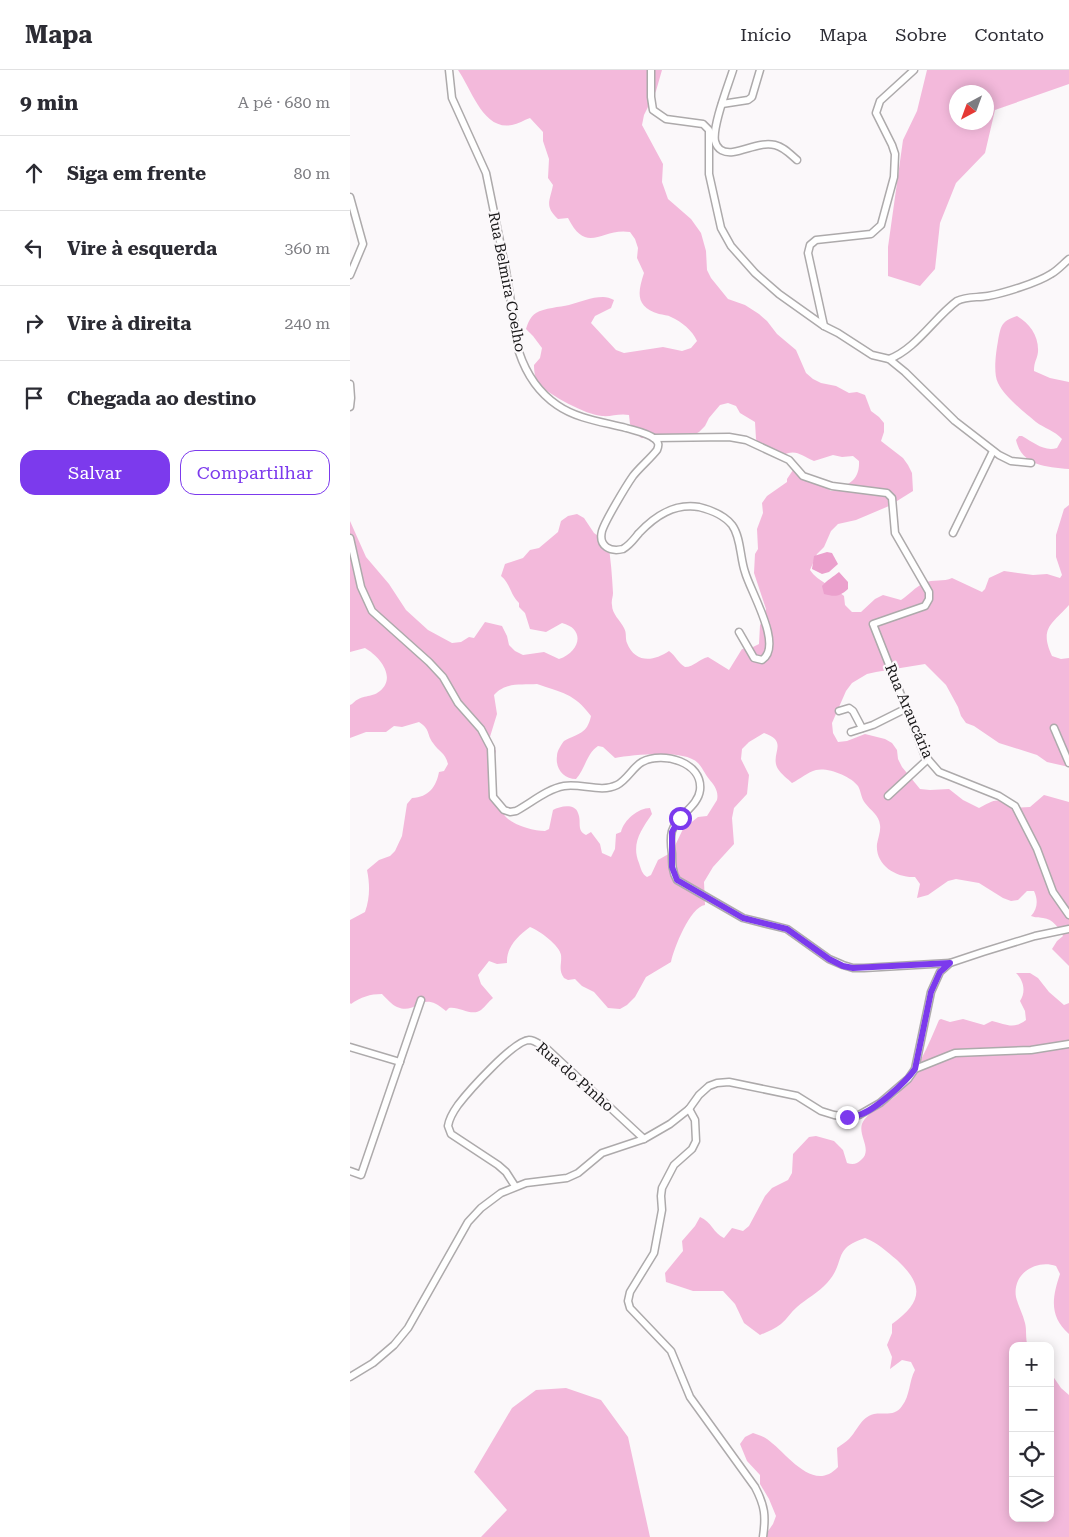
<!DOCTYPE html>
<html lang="pt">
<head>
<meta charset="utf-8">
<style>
  body { margin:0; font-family:"Roboto Serif",serif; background:#f2f2f3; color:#2b2b33 }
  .controls { position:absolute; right:15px; bottom:15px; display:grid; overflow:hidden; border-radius:10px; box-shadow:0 2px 12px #0003 }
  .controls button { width:45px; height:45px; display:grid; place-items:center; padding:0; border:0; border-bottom:1px solid #e1e1e2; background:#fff; color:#2b2b33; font:25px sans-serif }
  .compass { position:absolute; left:599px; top:15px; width:45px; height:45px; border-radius:50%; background:#fff; box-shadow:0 2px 12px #0003; rotate:221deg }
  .stop { position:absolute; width:15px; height:15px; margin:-11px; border:4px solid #7c3aed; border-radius:50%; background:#fff }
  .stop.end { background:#7c3aed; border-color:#fff; box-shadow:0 1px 5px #0008 }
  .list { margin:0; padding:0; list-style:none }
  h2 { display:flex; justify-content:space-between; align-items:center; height:65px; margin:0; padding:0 20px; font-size:21px }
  h2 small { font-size:16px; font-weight:400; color:#7c7c81 }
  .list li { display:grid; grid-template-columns:32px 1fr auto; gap:15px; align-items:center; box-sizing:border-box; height:75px; padding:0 20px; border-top:1px solid #e1e1e2 }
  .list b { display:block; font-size:19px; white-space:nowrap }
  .list em { font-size:16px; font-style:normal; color:#7c7c81 }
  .actions { display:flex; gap:10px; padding:15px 20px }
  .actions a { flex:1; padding:11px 0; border:1px solid #7c3aed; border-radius:15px; text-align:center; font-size:18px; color:#7c3aed }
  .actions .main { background:#7c3aed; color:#fff }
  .icon { flex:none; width:28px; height:28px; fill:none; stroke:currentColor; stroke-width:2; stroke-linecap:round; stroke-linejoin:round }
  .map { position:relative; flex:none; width:719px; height:1467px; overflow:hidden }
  header { display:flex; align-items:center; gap:30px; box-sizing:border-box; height:70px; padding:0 25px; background:#fff; border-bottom:1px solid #e1e1e2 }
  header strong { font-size:24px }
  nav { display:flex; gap:28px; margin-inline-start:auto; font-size:18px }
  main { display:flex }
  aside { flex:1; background:#fff }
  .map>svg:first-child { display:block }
  .green { fill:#f3b9db; fill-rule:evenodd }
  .water { fill:#eba0cd }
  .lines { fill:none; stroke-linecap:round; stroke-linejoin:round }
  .minor-casing { stroke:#adaaab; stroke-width:9 }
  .minor { stroke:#fff; stroke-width:6 }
  .route { stroke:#7c3aed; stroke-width:6 }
  .labels { text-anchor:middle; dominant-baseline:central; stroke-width:4.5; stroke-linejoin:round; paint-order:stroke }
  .street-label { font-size:15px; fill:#1b1a1b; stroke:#fbf8fa }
</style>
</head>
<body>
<header>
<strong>Mapa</strong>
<nav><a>Início</a><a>Mapa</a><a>Sobre</a><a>Contato</a></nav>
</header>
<main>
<aside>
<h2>9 min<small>A pé · 680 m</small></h2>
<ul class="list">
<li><svg class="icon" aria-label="ahead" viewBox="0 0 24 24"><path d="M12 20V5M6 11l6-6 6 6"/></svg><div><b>Siga em frente</b></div><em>80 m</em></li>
<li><svg class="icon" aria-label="left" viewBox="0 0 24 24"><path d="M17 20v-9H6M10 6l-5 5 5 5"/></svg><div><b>Vire à esquerda</b></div><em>360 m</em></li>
<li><svg class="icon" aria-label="right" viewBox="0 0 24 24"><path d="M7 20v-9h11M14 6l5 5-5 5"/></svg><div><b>Vire à direita</b></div><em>240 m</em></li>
<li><svg class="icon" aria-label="arrive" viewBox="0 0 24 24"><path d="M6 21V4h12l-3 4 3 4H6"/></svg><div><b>Chegada ao destino</b></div></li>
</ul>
<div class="actions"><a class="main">Salvar</a><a>Compartilhar</a></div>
</aside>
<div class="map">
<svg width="719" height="1467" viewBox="0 0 719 1467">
  <rect width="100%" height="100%" fill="#fbf8fa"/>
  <!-- green -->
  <g class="green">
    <path d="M108,0H312L306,21L294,45L292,55L313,94L312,112L318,129L341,149L351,163L356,181L357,200L361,208L378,229L395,235L409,244L417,251L427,264L446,280L456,303L463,309L471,313L486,316L499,323L507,322L515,325L521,341L529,347L534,353V362L531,371L553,388L558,395L562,403L563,421L539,436L506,450L488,454L481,461L474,477L467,484L460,500C468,512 483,516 494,526L495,535L502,542H511L525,529L533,525L551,530C559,525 565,517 574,513C583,509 594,512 602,508L632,522L635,519L639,508L654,501L683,505L697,504L710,508L712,505L706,487V465L714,439L719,435V535C702,554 689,558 702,586L711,589L719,588V697L697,692L687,685L649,673L624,656L616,653L611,646L608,637L596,615L575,594L526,602L517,604L502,613L496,621L482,653L483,663L488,672L497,671L515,664L535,669L542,673L547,680L548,689L552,697L570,719L580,720L599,719L613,730L629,738C644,730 648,726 662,738L680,737L694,725L719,732V896L702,879L707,871L713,866C709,858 703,849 693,848C688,847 686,848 681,846C688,839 688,829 684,821H677L668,830L661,831L653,828L629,813L606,809L598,811L578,825L567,828L570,814L565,807C546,808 525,795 527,774C528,768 531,761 530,755C529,745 521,741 515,733C511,728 511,721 508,716C501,706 477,697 466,700C458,702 450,709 442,713C438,709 431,704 428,699C419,684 440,672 414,663L399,672L392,679L391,689L399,705L397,724L384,738L382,748L384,774L363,797L354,812L355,835C340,837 324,878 321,892L296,907L285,927L277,935L270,939L258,938L244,922L232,916L225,909L218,910L214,908C208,900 212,894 211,885C210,876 189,860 180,857C168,866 156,877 157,893L147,894L139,891L128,905L131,914L143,928C138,932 136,936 131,940C122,947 109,936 99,938L96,941C70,918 68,946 47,937C42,935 36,928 32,924C20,924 11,927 1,934L0,933V850L15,842C20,828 20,815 17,800L29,790L40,786L45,781L52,766L57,734L62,728C79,727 86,717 89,702L94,701L98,694C95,682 89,682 83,673C76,663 81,660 69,652L52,657L44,656L36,662H16L0,668V635L2,634C13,623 20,629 30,621C47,607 29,586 15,578L0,582V451L16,487L39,514L56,540L78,560L102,573L111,572L119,567L124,568L135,552L152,556L157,566L159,575L165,581L173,585L194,582L209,589C230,582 236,559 212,553L196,562L180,559L175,543L169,537V533C160,524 160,513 151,506L155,494L173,488L180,480L189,478L208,462L211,451L218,446L227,444L234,448L244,463L258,473C261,490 262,506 263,523C263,527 261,531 262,535C262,544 270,550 274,558C277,563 275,568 277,573C285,593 303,592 319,581C326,586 328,593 335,597C344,597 349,589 358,587L379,600L392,579L401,578L409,574L410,555L414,548L416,539L404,503L405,484L408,479L407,459L413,443L412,433L417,426L437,412V409L443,400H452L481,421C498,416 510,410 509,391L503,386L492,387L483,385L464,391C450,385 446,378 431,386L409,377L406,369L405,352L390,343L386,336L378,333L370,335L359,348L355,356L349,362L334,370L325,371L317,369L291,368L280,354L279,345C269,343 261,347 252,346C236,345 199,325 189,314C185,308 184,302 184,295L190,288L192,278L183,266L176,259C178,253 180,247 186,243C194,238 210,237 219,235C230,232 241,227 253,227C257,227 260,228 264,230L261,238L245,246L241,253L266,280L274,283L313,277L332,281L341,278L347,271C342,260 332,252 321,247C318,245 313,245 309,244C286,237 287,224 294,203L287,188L288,178L285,169L280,162C252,157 237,186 218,148L208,149C194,136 200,131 203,115L198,108L199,89L193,71V62L180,48C174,50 168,54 162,55C133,61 121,18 108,0ZM187,614C212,623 224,623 241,646C237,664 229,663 214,671C211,675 207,681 207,686C205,699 214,709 226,709C235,699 237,683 248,676L253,677L265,688C284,685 334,679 348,693C352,697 355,704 359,709C364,715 369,721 367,730L357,746L348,747L333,759L322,782L308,790L301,805L297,807C292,804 291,799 289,793C281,774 291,760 302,744L300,738C288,738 274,750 271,762L266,764L265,779L261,787L252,783L250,774L241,762L236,765C226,760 232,752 228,743C225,733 210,736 203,740L199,759L195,761C184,761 162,755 155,746C145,731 140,698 146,681L139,670L147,644L144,625C155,612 171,615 187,614Z"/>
    <path d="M577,0H719V14L645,40L635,83L606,113L590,153L585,199L570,216L538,206V177L553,70L567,41ZM636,22V52H606V22Z"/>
    <path d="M667,246C680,254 689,266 688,282C687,290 684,291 684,301L700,308L719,312V399C696,397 672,396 666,370L669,366H672C683,372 694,382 707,378L712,369C705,361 694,358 686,352C675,343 654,326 648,313C643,304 646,282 648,271C651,256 651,251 667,246Z"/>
    <path d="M666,903H680L688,908L699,922L714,935L719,933V1264C699,1246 702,1228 710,1204L706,1196C686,1189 662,1204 666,1227C668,1236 673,1244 675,1253C677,1260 675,1269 678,1276H663V1448H700V1302L711,1318L719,1325V1467H414L423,1454L426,1446L419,1429L410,1414V1405L397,1391L390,1374L395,1367L403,1363C408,1365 413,1366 417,1369C437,1383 463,1424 488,1397L487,1378C491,1375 496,1372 499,1369C508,1360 510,1348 524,1344C534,1342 545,1347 552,1336C560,1326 559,1311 565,1300L561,1292L552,1290L540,1299L542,1287L537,1275L542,1263V1254C572,1232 575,1216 547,1190C536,1181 528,1173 515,1168C481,1179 497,1191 477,1213C469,1222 456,1229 447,1237C441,1242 437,1249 431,1254C425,1259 417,1262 410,1265L394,1253L385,1234L373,1221H343L316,1212L315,1203L333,1181L332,1171L345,1156L350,1147C361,1151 364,1164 374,1168L382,1158L393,1161L399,1156L415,1126L422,1118L438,1110L442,1103L443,1084L459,1067L466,1066L484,1071L493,1080L497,1093C503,1095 507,1094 511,1090C523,1080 508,1066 512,1054C518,1040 538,1034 548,1024C567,1002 578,976 589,950L591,949L600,952L613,949L634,955L642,951C656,954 663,960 676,950L675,941L670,931C676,922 674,911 666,903Z"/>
    <polygon points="216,1318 251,1330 278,1367 300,1467 131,1467 157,1440 124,1402 162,1338 186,1320"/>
  </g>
  <!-- water -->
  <g class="water">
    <polygon points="477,482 482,483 488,494 479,502 472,504 462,499 464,486"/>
    <path d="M489,502L498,512V519C489,527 485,527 474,524L472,516C477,510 483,507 489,502Z"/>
  </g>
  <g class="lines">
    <defs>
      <g id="minor">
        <path d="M99,0L102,28L136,103L156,201L169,282C176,303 188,322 207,335C227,349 253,352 276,358C286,361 298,363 305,369C309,373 309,375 307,380C300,389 290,397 283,406C276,416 255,451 252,461C248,477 261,482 273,479C280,475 284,469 289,463C305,446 324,433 349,437C361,440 374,445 382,455C391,467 390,488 395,502C400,521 434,576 412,590L404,588L389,562"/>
        <polyline points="301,0 301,27 303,40 316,49 353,54 359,60 359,104 371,158 381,176 405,203 429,224 474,256 488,263 522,285 539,289 555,302 605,351 649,385 661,391 681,393"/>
        <path d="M383,0C378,16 362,56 365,71C367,80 375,83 383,82C397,80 410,72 425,75C434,77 440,84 447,90"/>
        <polyline points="372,34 398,30 402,27 410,0"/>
        <polyline points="0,127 13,174 0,205"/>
        <polyline points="474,256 458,183 460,175 466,170 521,164 531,155 544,107 545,84 542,75 526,43 530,31 564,0"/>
        <path d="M539,289C565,280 585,247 607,231C617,226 627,228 638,226C654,223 687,213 701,204C708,200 713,194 719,189"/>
        <polyline points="0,314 1,328 0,337"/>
        <polyline points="304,368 379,367 396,370 439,390 453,406 482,416 537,423 542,428 545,463 579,522 579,529 575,536 523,554 575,686 589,702 649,726 665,736 687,779 703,822 719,845"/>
        <polyline points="603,463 643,381"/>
        <path d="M0,468L11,517L22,541L79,592L93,607L108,633L131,659L141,678L143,727L154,740L160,742L166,741C181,733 197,719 214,716C231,713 251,723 267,715C277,710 283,697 292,692C313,681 353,692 350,720C348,737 327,745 322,761C320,768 321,777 322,784C322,793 322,802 327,810L393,848L437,859L479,889L493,895L503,898H514L600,893"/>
        <polyline points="489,641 499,638 503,641 512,658"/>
        <polyline points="704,658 719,693"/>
        <polyline points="501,662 523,655 557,638"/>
        <polyline points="538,726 578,689"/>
        <polyline points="0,977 50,992"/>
        <polyline points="565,999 605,983 681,980 719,974"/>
        <path d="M339,1039L345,1050L346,1071L342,1079L324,1095L312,1118L311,1126L312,1140L304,1183L280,1222L278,1231L280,1238L321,1281L340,1327L405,1417C415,1436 416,1446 413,1467"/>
        <polyline points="0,1101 11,1105 71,930"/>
        <path d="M165,1116L156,1102L148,1095L101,1064L98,1056C99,1049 103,1042 108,1035C118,1022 163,971 179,970C185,970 190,975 196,978L294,1069"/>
        <polyline points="0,1307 23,1293 44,1275 58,1258 118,1152 131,1138 151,1123 176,1113 217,1108 228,1103 252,1083 294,1069 320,1054 339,1039 349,1025 359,1016 367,1013 379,1012 447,1026 471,1041 484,1045 497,1047 509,1045 530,1033 558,1009 565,999 581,922 590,902 600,893 633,882 685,866 719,859"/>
      </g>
    </defs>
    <!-- minor casing -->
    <use href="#minor" class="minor-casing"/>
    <!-- minor -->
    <use href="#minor" class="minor"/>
  </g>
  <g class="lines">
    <!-- route -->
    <path class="route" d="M330,748L322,762V797L327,810L393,848L437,859L479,889L493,896L503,898L600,893L590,902L581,922L565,999C555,1013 525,1040 509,1045C505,1046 501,1046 497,1047"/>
  </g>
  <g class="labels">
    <!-- street labels -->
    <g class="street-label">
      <text transform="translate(157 212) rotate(79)">Rua Belmira Coelho</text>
      <text transform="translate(559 641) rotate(67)">Rua Araucária</text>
      <text transform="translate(225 1007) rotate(41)">Rua do Pinho</text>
    </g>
  </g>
</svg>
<div class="controls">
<button>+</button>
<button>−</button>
<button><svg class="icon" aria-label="locate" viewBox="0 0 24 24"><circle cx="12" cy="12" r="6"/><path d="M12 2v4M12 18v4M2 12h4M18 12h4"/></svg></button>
<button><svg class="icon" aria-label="layers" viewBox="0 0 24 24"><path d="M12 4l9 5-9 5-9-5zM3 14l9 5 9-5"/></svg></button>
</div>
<svg class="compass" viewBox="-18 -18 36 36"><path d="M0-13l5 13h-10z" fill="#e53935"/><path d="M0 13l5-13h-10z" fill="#7c7c81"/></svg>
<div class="stop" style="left:330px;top:748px"></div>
<div class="stop end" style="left:497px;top:1047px"></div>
</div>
</main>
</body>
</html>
